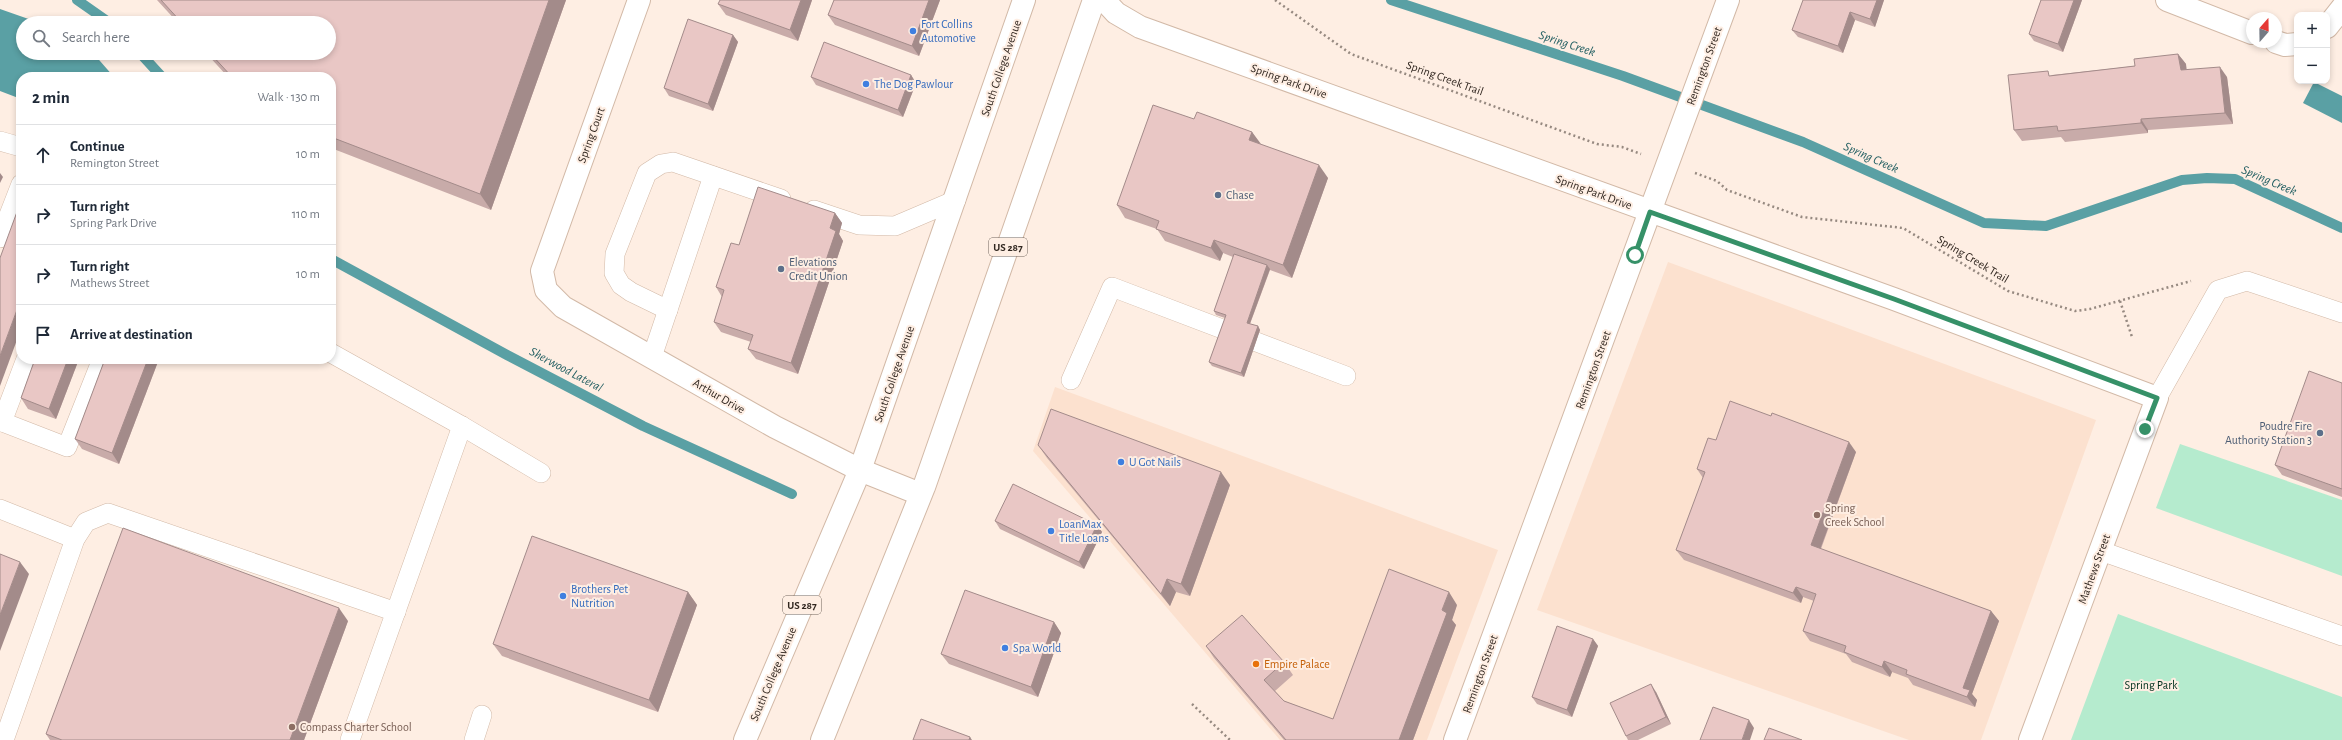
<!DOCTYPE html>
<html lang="en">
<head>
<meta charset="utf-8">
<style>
  body { margin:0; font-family:"Alegreya Sans",sans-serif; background:#f2f2f3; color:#1f2937 }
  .controls { position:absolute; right:12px; top:12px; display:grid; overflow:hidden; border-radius:8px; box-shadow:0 2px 6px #0003 }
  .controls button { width:36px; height:36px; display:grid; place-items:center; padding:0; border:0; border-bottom:1px solid #e0e1e3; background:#fff; color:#1f2937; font:20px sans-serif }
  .compass { position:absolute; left:2246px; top:12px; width:36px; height:36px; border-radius:50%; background:#fff; box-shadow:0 2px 6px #0003; rotate:20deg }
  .stop { position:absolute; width:12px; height:12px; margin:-9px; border:3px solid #369168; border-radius:50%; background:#fff }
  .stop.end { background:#369168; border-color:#fff; box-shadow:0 1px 4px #0008 }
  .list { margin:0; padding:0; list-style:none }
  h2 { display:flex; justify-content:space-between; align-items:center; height:52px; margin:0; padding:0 16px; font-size:17px }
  h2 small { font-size:13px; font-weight:400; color:#747a83 }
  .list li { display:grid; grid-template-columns:26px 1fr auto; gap:12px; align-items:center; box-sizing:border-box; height:60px; padding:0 16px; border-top:1px solid #e0e1e3 }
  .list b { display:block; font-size:15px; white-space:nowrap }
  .list p { margin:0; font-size:13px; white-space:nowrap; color:#747a83 }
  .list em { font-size:13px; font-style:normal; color:#747a83 }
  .icon { flex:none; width:22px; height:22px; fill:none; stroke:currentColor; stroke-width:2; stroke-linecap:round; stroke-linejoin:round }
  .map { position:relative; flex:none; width:2342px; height:740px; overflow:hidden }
  .search { position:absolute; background:#fff; box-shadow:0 2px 6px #0003; left:16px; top:16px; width:320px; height:44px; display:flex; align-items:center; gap:10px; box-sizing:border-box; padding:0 14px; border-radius:22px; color:#747a83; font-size:15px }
  .panel { position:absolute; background:#fff; box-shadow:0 2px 6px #0003; left:16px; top:72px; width:320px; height:292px; border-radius:16px }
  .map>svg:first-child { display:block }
  .built { fill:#fce1cf }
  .green { fill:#b5ebce }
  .water { fill:#5aa0a4 }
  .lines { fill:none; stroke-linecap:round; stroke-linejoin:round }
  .stream { stroke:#5aa0a4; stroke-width:10 }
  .lane-casing { stroke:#d2b9a7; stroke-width:20 }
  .street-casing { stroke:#d2b9a7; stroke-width:24 }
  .highway-casing { stroke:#d2b9a7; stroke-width:24 }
  .path { stroke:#968980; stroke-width:2.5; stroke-dasharray:2 3; stroke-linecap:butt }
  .lane { stroke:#fff; stroke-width:19 }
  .street { stroke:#fff; stroke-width:22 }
  .highway { stroke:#fff; stroke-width:22 }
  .wall { fill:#c8aba9 }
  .shaded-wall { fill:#a38b8a }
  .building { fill:#e9c7c5; stroke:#a38b8a }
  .route { stroke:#369168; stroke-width:5 }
  .shop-dot { fill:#3f7fe0; stroke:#feeee3; stroke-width:1.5 }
  .service-dot { fill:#5c6f8a; stroke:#feeee3; stroke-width:1.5 }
  .education-dot { fill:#8d6e63; stroke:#feeee3; stroke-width:1.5 }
  .food-dot { fill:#e8710a; stroke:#feeee3; stroke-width:1.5 }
  .labels { text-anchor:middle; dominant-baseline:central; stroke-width:4; stroke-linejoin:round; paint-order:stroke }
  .shield { fill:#feeee3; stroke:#6e635a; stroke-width:1 }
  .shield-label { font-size:11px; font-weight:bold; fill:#312720 }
  .shop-label { font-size:12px; fill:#366cbe; stroke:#feeee3; text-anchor:start }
  .street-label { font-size:12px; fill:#312720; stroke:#feeee3 }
  .service-label { font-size:12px; fill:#4e5e75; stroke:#feeee3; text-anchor:start }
  .education-label { font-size:12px; fill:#785e54; stroke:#feeee3; text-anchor:start }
  .food-label { font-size:12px; fill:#c56008; stroke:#feeee3; text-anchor:start }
  .park-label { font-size:12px; fill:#02321f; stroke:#feeee3 }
  .water-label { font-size:13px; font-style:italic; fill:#266164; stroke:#feeee3 }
</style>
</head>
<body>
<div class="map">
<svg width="2342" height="740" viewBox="0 0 2342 740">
  <rect width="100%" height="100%" fill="#feeee3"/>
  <!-- built -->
  <g class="built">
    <polygon points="1668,262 2096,420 1981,740 1909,740 1537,610"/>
    <polygon points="1055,387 1498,550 1427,740 1280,740 1033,451"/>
  </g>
  <!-- green -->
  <g class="green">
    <polygon points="2180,444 2342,500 2342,576 2156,508"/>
    <polygon points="2118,614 2342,697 2342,740 2071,740"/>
  </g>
  <!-- water -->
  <g class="water">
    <polygon points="0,9 40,23 23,23 23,53 93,53 114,77 21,77 21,99 0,91"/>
    <polygon points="2314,82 2342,96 2342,123 2303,103"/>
  </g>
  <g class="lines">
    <!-- stream -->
    <g class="stream">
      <polyline points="77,0 110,23"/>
      <polyline points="1391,0 1623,76 1803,142 1984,223 2046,226 2182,180 2207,178 2235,179 2342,228"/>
      <polyline points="140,53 162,77"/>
      <polyline points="331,259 507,355 643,426 792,494"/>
    </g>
    <defs>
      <g id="lane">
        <polyline points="0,141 21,147"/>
        <polyline points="814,210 859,225 895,226 956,200"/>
        <polyline points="0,238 21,184"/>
        <polyline points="668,310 631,292 621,285 614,273 615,254 647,173 661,164 673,162 781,199"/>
        <polyline points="331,353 462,426"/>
        <polyline points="652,357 713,176"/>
        <polyline points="1071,380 1112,287 1346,376"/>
        <polyline points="2157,398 2218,290 2247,281 2342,313"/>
        <polyline points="0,421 67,447 102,359"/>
        <polyline points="2,422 26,359"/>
        <polyline points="0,509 75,539"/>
        <polyline points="2101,551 2342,636"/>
        <polyline points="4,740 75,539 86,522 108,513 396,612"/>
        <polyline points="350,740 462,426 541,473"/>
        <polyline points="474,740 482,715"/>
      </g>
      <g id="street">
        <polyline points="639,0 542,271 546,290 563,307 775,427 860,470 920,494"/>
        <polyline points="1104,0 1116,13 1140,27 1894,299 2157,398 2030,740"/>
        <polyline points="2167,0 2252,33"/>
        <polyline points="2327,27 2342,8"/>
        <polyline points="2276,42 2285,45 2297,44"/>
        <polyline points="1455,740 1728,0"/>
      </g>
      <g id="highway">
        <polyline points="745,740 860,470 1024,0"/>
        <polyline points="822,740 924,487 1094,0"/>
      </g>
    </defs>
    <!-- lane casing -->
    <use href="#lane" class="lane-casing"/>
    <!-- street casing -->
    <use href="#street" class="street-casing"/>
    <!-- highway casing -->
    <use href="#highway" class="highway-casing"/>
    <!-- path -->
    <g class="path">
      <polyline points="1275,0 1351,54 1597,144 1622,147 1641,154"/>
      <polyline points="1695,173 1717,181 1727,190 1802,217 1903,228 2008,291 2075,311 2090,309 2191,281"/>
      <polyline points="2120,301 2132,337"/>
      <polyline points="1192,704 1230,740"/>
    </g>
    <!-- lane -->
    <use href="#lane" class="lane"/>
    <!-- street -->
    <use href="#street" class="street"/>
    <!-- highway -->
    <use href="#highway" class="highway"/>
  </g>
  <!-- wall -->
  <g class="wall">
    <polygon points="157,0 566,0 491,210 331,148 331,77 228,77 206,53 329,53 329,23 178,23"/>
    <polygon points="812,0 798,41 726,15 718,4"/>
    <polygon points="834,0 940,0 919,56 835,25 828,15"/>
    <polygon points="1803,0 1884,0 1875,27 1855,20 1843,53 1798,37 1792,30"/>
    <polygon points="2041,0 2082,0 2063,52 2034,41 2029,34"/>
    <polygon points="733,35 738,42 713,111 669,96 664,88"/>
    <polygon points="2178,54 2186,64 2186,70 2227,77 2233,124 2148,130 2148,133 2065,142 2061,137 2022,141 2014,130 2052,75 2135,66"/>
    <polygon points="911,75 916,83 903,117 816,85 811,77"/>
    <polygon points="1194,119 1252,132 1260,144 1328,178 1292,278 1270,270 1250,324 1258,326 1260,330 1244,377 1212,366 1209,362 1225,318 1216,315 1214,311 1233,257 1223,253 1220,261 1165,241 1157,229 1125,218 1117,205"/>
    <polygon points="835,213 842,223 839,234 843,241 798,374 756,359 748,349 751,342 721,332 714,322 722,297 716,287 739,245"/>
    <polygon points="35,359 79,359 56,419 28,409 21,398"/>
    <polygon points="105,359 159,359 119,464 82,449 75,439"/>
    <polygon points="2342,383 2342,497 2282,475 2275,465"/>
    <polygon points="1716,440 1856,452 1821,549 1991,611 1999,621 1972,694 1977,700 1975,707 1913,685 1908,678 1892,672 1890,677 1852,662 1846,654 1810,641 1803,631 1814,601 1803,597 1801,603 1684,560 1676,550 1703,478 1697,469"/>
    <polygon points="1038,445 1230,485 1190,596 1176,592 1170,606 1047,458"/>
    <polygon points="995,521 1097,525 1102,532 1084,569 1000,529"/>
    <polygon points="688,592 697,605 658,712 502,656 493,644"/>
    <polygon points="1457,605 1452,620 1456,625 1413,740 1284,740 1214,658 1206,646 1284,662 1293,675 1275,691 1284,701 1333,719"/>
    <polygon points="348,621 304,740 50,740 46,734"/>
    <polygon points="1054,622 1061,633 1038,697 949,664 941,654"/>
    <polygon points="1593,639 1598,646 1572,717 1537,704 1532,697"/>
    <polygon points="1656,692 1671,724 1638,740 1628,740 1626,736"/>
  </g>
  <!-- shaded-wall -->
  <g class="shaded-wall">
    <polygon points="549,0 566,0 491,210 480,194"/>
    <polygon points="801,0 812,0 798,41 790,30"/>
    <polygon points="929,0 940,0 919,56 912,46"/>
    <polygon points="1877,0 1884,0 1875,27 1870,19"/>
    <polygon points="2074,0 2082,0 2063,52 2058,44"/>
    <polygon points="1850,12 1855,20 1843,53 1838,46"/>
    <polygon points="733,35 738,42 713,111 708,104"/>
    <polygon points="2178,54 2186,64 2188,81 2181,70"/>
    <polygon points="2220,67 2227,77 2233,124 2225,113"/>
    <polygon points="911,75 916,83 903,117 898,110"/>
    <polygon points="2141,119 2148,130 2148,133 2141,123"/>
    <polygon points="1252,132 1261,144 1249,140"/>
    <polygon points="1319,165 1328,178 1292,278 1283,265"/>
    <polygon points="0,173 3,177 0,183"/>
    <polygon points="835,213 842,223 839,234 843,241 798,374 791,363 830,228"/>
    <polygon points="1214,240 1223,253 1220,261 1211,248"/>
    <polygon points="1267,265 1270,269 1249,326 1247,323"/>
    <polygon points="21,299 21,329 0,386 0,356"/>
    <polygon points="1258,326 1260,330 1244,377 1241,373"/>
    <polygon points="68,359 79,359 56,419 49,409"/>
    <polygon points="148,359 159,359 119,464 112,453"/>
    <polygon points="1849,442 1856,452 1818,555 1811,545"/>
    <polygon points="1221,472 1230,485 1190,596 1181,584"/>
    <polygon points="1097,525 1102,532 1084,569 1079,562"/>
    <polygon points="20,562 29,574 0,651 0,615"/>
    <polygon points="1167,579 1176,592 1170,606 1161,594"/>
    <polygon points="1796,587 1803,597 1801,603 1793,593"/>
    <polygon points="688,592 697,605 658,712 649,700"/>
    <polygon points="1449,592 1457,605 1452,620 1456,625 1413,740 1399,740 1442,610"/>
    <polygon points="339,608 348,621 304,740 290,740"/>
    <polygon points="1991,611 1999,621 1972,694 1977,700 1975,707 1967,697 1963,688"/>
    <polygon points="1054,622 1061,633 1038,697 1031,687"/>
    <polygon points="1593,639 1598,646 1572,717 1567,710"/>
    <polygon points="1884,661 1892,672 1890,677 1882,667"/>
    <polygon points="1651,684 1656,692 1671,724 1666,717"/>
    <polygon points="1749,720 1754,728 1750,740 1742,740"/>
    <polygon points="970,737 972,740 969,740"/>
  </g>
  <!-- building -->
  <g class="building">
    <polygon points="161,0 549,0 480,194 331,137 331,77 232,77 210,53 329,53 329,23 182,23"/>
    <polygon points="720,0 801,0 790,30 718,4"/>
    <polygon points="834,0 929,0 912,46 828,15"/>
    <polygon points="1803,0 1877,0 1870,19 1850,12 1838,46 1792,30"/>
    <polygon points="2041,0 2074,0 2058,44 2029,34"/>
    <polygon points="688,19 733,35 708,104 664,88"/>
    <polygon points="824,42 911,75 898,110 811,77"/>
    <polygon points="2178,54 2181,70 2220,67 2225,113 2141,119 2141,123 2058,131 2057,126 2014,130 2008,75 2048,71 2049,76 2135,66 2134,59"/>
    <polygon points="1153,105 1194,119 1197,112 1252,132 1249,140 1319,165 1283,265 1214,240 1211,248 1156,229 1159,221 1117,205"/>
    <polygon points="758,187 835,213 830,228 836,231 791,363 748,349 753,335 714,322 724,290 716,287 731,243 739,245"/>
    <polygon points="21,201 21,299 0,356 0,258"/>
    <polygon points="1234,254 1267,265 1247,323 1258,326 1241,373 1209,362 1226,315 1214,311"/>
    <polygon points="35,359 68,359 49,409 21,398"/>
    <polygon points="105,359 148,359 112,453 75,439"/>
    <polygon points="2309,371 2342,383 2342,489 2275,465"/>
    <polygon points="1730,401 1771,416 1772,413 1849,442 1811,545 1991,611 1963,688 1970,690 1967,697 1906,674 1907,670 1884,661 1882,667 1844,652 1846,646 1803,631 1816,594 1796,587 1793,593 1676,550 1705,472 1697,469 1708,438 1716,440"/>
    <polygon points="1051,409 1221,472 1181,584 1167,579 1161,594 1038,445"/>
    <polygon points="1013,484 1097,525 1079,562 995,521"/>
    <polygon points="123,528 339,608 290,740 62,740 46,734"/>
    <polygon points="532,536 688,592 649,700 493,644"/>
    <polygon points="0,554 20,562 0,615"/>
    <polygon points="1389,569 1449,592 1442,610 1447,613 1399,740 1286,740 1206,646 1242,615 1284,662 1264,680 1284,701 1333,719"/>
    <polygon points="965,590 1054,622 1031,687 941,654"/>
    <polygon points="1557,626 1593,639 1567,710 1532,697"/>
    <polygon points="1651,684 1666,717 1626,736 1610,703"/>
    <polygon points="1713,707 1749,720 1742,740 1700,740"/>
    <polygon points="921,719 970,737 969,740 913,740"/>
    <polygon points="1769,728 1802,740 1764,740"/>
  </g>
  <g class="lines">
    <!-- route -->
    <polyline class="route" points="1635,255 1650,212 1894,299 2157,398 2145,429"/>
  </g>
  <!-- markers -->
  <g class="shop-dot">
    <circle cx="913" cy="31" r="4"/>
    <circle cx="866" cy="84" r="4"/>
    <circle cx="1121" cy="462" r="4"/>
    <circle cx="1051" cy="531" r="4"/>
    <circle cx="563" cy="596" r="4"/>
    <circle cx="1005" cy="648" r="4"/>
  </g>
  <g class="service-dot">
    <circle cx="1218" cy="195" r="4"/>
    <circle cx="781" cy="269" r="4"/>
    <circle cx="2320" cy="433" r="4"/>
  </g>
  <g class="education-dot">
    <circle cx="1817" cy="515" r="4"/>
    <circle cx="292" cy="727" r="4"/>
  </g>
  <circle class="food-dot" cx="1256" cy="664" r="4"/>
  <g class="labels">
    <!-- shield labels -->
    <g class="shield">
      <rect x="989" y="238" width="38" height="18" rx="3"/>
      <rect x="783" y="596" width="38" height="18" rx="3"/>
    </g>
    <g class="shield-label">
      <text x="1008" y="247">US 287</text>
      <text x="802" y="605">US 287</text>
    </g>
    <!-- shop labels -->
    <g class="shop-label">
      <text x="921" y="24">Fort Collins<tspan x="921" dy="14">Automotive</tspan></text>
      <text x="874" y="84">The Dog Pawlour</text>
      <text x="1129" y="462">U Got Nails</text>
      <text x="1059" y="524">LoanMax<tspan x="1059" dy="14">Title Loans</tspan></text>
      <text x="571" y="589">Brothers Pet<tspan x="571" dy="14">Nutrition</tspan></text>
      <text x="1013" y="648">Spa World</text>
    </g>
    <!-- street labels -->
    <g class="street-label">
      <text transform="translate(1704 66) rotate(-70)">Remington Street</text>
      <text transform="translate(1001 68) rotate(-71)">South College Avenue</text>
      <text transform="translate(1445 78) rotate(20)">Spring Creek Trail</text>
      <text transform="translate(1289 81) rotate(20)">Spring Park Drive</text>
      <text transform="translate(591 135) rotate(-70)">Spring Court</text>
      <text transform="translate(1594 192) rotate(20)">Spring Park Drive</text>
      <text transform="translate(1973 259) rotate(31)">Spring Creek Trail</text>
      <text transform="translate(1593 370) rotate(-70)">Remington Street</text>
      <text transform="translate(894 374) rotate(-71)">South College Avenue</text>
      <text transform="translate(719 396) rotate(30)">Arthur Drive</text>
      <text transform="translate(2094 569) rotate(-70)">Mathews Street</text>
      <text transform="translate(773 674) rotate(-67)">South College Avenue</text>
      <text transform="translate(1480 674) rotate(-70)">Remington Street</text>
    </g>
    <!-- service labels -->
    <g class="service-label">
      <text x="1226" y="195">Chase</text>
      <text x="789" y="262">Elevations<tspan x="789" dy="14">Credit Union</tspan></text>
      <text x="2312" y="426" text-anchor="end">Poudre Fire<tspan x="2312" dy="14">Authority Station 3</tspan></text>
    </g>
    <!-- education labels -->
    <g class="education-label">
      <text x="1825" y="508">Spring<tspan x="1825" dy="14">Creek School</tspan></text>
      <text x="300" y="727">Compass Charter School</text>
    </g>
    <!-- food labels -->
    <g class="food-label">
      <text x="1264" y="664">Empire Palace</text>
    </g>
    <!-- park labels -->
    <g class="park-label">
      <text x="2151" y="685">Spring Park</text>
    </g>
    <!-- water labels -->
    <g class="water-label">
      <text transform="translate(1567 44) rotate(18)">Spring Creek</text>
      <text transform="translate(1871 158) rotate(24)">Spring Creek</text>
      <text transform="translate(2269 181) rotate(23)">Spring Creek</text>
      <text transform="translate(566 370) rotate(28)">Sherwood Lateral</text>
    </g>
  </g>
</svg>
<div class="controls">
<button>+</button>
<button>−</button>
</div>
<svg class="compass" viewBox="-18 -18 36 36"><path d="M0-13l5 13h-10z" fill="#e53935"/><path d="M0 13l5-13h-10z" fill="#747a83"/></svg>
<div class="stop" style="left:1635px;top:255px"></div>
<div class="stop end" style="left:2145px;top:429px"></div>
<div class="search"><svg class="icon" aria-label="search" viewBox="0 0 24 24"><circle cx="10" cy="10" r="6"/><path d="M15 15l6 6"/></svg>Search here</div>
<section class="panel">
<h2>2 min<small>Walk · 130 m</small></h2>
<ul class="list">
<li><svg class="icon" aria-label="ahead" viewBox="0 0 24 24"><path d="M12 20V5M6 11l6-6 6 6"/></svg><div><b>Continue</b><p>Remington Street</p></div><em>10 m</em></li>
<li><svg class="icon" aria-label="right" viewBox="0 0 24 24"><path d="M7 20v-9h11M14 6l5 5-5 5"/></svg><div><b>Turn right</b><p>Spring Park Drive</p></div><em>110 m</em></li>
<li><svg class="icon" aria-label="right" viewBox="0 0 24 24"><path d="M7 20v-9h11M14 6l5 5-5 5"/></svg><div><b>Turn right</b><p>Mathews Street</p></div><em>10 m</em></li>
<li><svg class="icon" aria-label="arrive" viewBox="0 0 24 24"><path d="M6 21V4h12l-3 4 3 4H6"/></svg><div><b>Arrive at destination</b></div></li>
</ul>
</section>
</div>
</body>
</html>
